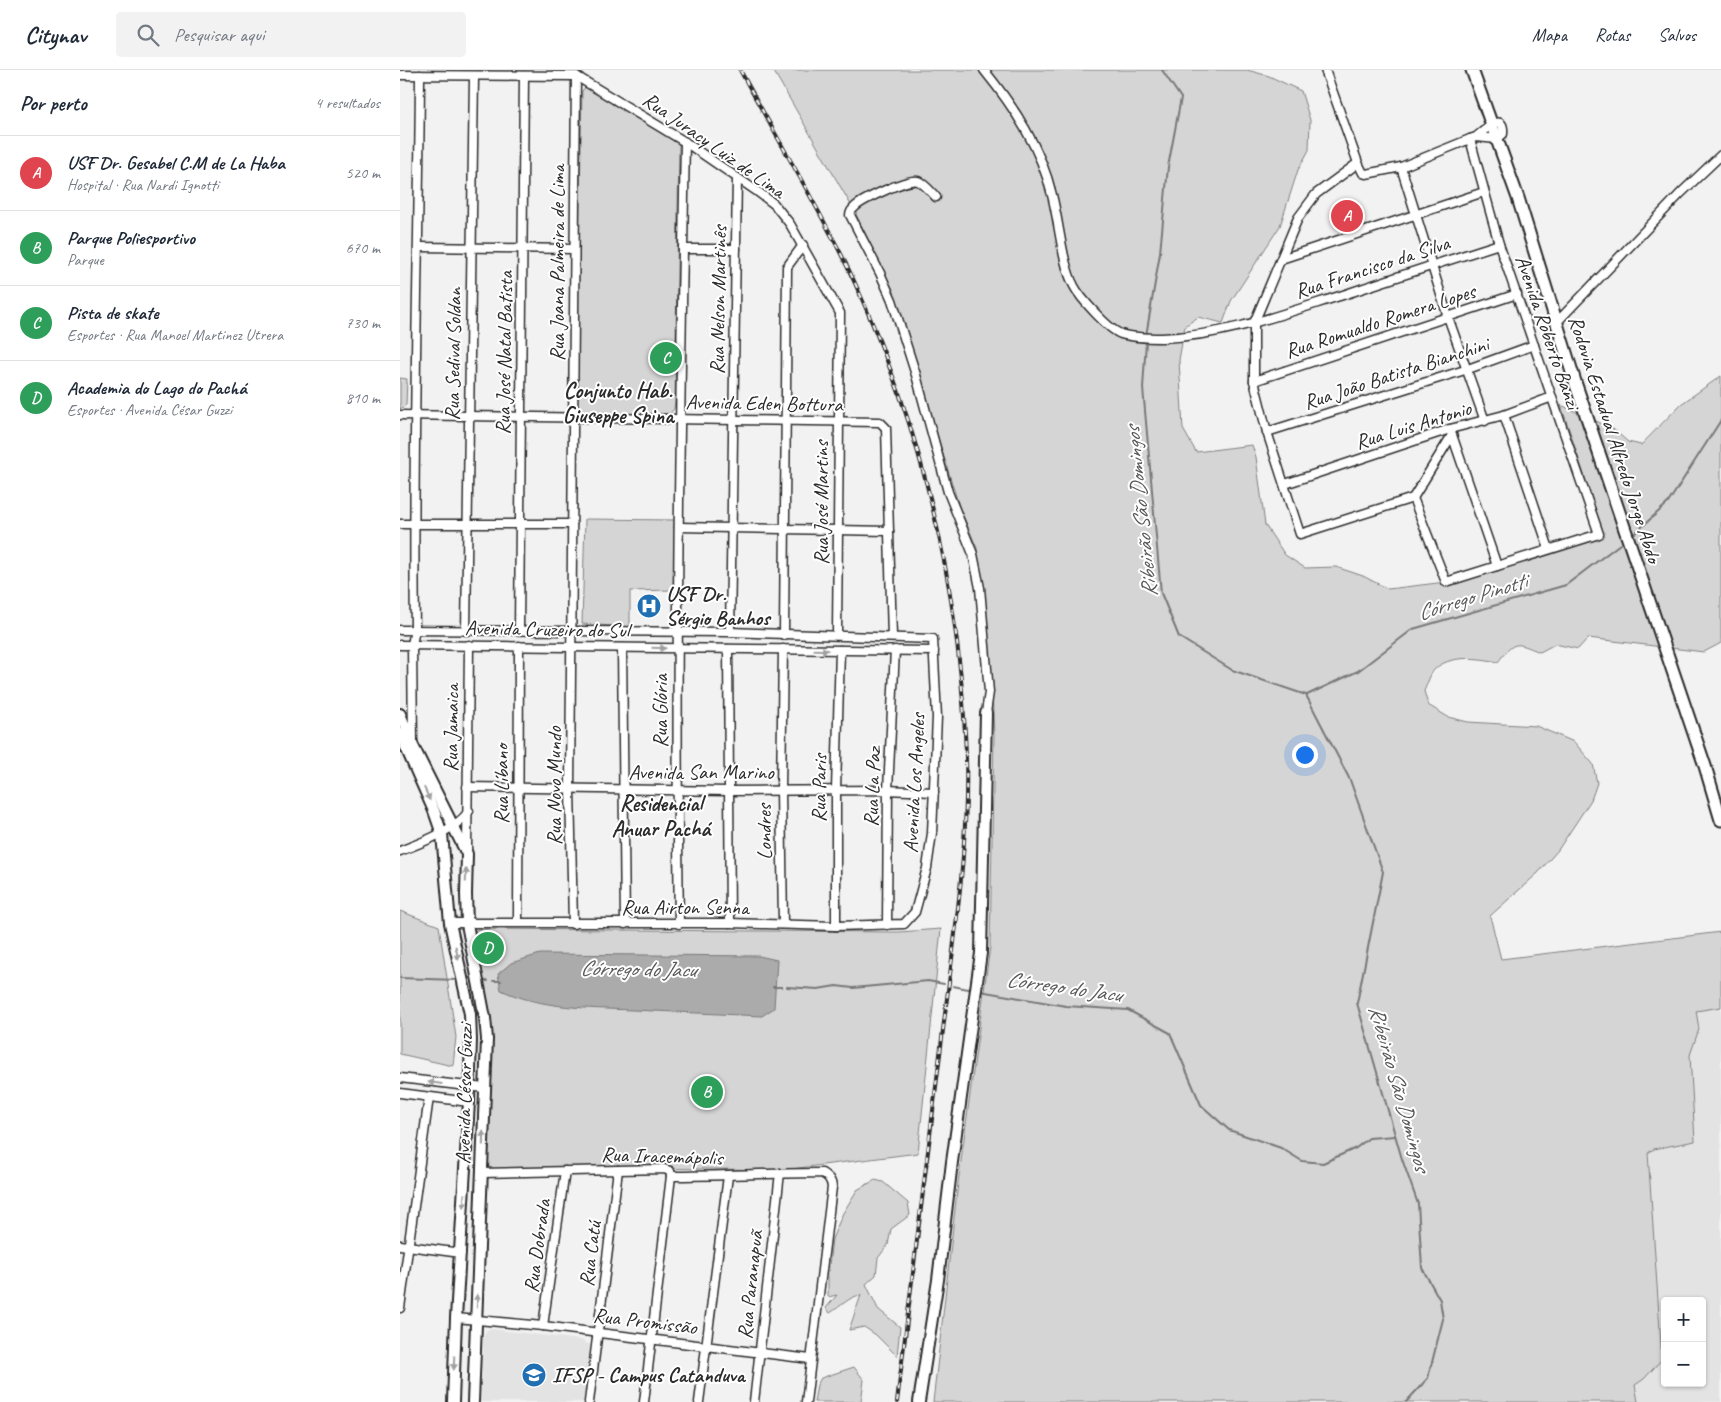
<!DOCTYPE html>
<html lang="pt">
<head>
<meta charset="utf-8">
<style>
  body { margin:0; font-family:Caveat,sans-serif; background:#f2f2f3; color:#1f2937 }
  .controls { position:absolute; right:15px; bottom:15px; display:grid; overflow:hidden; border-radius:5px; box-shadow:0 1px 4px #0004 }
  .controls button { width:45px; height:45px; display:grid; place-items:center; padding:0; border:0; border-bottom:1px solid #e0e1e3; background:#fff; color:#1f2937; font:25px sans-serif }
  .you { position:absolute; left:904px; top:684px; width:18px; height:18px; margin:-12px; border:4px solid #fff; border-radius:50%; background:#1a73e8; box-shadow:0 0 0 8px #1a73e833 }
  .badge { display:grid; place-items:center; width:32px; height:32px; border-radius:50%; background:#ea580c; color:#fff; font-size:16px; font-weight:700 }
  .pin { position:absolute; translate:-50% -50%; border:2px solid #fff; box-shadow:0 1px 5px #0006 }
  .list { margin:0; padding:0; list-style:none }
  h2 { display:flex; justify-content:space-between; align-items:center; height:65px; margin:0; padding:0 20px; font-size:21px }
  h2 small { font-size:16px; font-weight:400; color:#747a83 }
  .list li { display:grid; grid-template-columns:32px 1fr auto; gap:15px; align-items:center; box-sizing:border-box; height:75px; padding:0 20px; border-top:1px solid #e0e1e3 }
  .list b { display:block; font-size:19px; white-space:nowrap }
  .list p { margin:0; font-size:16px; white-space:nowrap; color:#747a83 }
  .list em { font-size:16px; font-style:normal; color:#747a83 }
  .icon { flex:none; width:28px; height:28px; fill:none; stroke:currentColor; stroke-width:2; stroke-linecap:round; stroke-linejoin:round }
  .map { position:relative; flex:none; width:1321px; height:1332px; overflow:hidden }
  header { display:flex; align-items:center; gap:30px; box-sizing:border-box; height:70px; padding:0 25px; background:#fff; border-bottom:1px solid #e0e1e3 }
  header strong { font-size:24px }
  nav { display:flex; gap:28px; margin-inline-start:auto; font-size:18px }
  .search { width:350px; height:45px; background:#f2f2f3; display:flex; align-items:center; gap:12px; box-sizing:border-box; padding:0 18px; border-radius:5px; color:#747a83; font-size:19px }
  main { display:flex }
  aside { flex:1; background:#fff }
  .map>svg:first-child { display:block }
  .built { fill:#e3e3e3; fill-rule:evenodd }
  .green { fill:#d5d5d5; stroke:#808080 }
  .water { fill:#ababab; stroke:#787878 }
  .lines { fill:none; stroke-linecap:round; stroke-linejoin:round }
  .stream { stroke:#787878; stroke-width:2 }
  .minor-casing { stroke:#2b2b2b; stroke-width:11 }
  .tertiary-casing { stroke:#2b2b2b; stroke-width:14 }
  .secondary-casing { stroke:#2b2b2b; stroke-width:15 }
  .minor { stroke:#fff; stroke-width:8 }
  .tertiary { stroke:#fff; stroke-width:10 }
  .secondary { stroke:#fff; stroke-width:11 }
  .rail-casing { stroke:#2b2b2b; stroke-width:4 }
  .rail { stroke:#fff; stroke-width:2; stroke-dasharray:5.5; stroke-linecap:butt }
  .oneway { fill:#a0a0a0 }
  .labels { text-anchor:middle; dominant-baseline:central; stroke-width:4; stroke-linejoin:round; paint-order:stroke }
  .street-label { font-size:21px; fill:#2b2b2b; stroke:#fff }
  .poi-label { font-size:21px; font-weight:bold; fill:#2b2b2b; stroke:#fff; text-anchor:start }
  .neighbourhood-label { font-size:22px; font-weight:bold; fill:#2b2b2b; stroke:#fff }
  .water-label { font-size:22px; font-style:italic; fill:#585858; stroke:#fff }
</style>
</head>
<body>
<header>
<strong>Citynav</strong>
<div class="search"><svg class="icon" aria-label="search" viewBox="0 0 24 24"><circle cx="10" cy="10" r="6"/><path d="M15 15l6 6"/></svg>Pesquisar aqui</div>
<nav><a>Mapa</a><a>Rotas</a><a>Salvos</a></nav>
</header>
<main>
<aside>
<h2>Por perto<small>4 resultados</small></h2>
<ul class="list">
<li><span class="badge" style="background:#e0444e">A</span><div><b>USF Dr. Gesabel C.M de La Haba</b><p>Hospital · Rua Nardi Ignotti</p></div><em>520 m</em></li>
<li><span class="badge" style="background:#2e9e5b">B</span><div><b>Parque Poliesportivo</b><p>Parque</p></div><em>670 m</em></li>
<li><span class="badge" style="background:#2e9e5b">C</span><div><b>Pista de skate</b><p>Esportes · Rua Manoel Martinez Utrera</p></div><em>730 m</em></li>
<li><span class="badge" style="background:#2e9e5b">D</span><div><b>Academia do Lago do Pachá</b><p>Esportes · Avenida César Guzzi</p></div><em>810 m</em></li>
</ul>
</aside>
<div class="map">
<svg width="1321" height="1332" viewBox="0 0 1321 1332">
  <rect width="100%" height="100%" fill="#f2f2f2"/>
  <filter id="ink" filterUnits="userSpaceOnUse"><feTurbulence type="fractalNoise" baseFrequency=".02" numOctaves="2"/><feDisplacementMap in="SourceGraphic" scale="10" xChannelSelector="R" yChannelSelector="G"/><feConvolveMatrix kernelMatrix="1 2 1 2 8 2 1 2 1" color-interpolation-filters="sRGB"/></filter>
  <g filter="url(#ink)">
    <!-- built -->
    <g class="built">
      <path d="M1321,862V1332H1084ZM1265,1231H1302V1313H1265Z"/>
      <polygon points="92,1259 181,1270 189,1274 191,1279 184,1332 81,1332 83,1268 86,1261"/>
    </g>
    <!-- green -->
    <g class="green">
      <path d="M373,0H847L869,6L901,21L910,50L909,80L898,100L880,156L831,231L823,253L798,247L785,256L779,290L783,359L796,382L852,375L856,387L865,455L885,485L905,498L936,497L963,506L988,519L1046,512L1199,464L1201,456L1161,335L1213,359L1228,372L1241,375L1281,334L1321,306V573L1304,582L1188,568L1178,579L1155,574L1140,582C1115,572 1115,570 1098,592C1080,588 1049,584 1034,600C1030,604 1027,615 1024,621L1028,635L1048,647L1068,652L1136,656L1174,672L1193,694L1197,713L1191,730L1158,780L1138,803L1090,846L1101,889L1321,862V937L1296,941L1299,959L1290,985L1295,1071L1254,1079L1248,1083L1262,1289L1244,1309L1235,1315L1238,1332H533L558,1113L590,877L594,666L592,620L577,478L559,436L493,221L455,142Z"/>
      <polygon points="187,15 279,73 275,331 274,339 269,344 184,344 179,342 176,336 182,21"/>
      <polygon points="0,308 7,309 6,335 0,339"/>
      <polygon points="185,449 275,450 273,520 230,521 230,557 182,554"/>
      <polygon points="0,841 39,856 56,967 53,996 0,984"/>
      <polygon points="77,859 499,862 541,859 518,1083 383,1100 168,1097 88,1099 91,961 74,862"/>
      <path d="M475,1110L483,1112L508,1133L510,1145L491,1159L488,1175L478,1188L476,1205L466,1214L478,1239L500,1257L497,1286L476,1265L464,1257L449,1260L461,1225C450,1226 440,1237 430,1243L426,1238L437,1225L428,1227V1205L432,1169L443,1143L457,1120Z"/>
      <polygon points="454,1297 464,1310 461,1332 414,1332 417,1315 421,1308"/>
    </g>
    <!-- water -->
    <path class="water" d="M140,884L359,886L377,890L374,938L362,946C319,944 275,942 232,940C188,938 142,939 101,920L98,904L111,893Z"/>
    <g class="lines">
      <!-- stream -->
      <g class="stream">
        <polyline points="746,266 760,183 768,97 781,28 762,0"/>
        <polyline points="746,271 743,318 761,523 779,567 832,600 906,625 950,710 983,802 957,933 1002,1089 1018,1134 1022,1198 1040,1230 1043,1249 1028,1308 1006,1332"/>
        <polyline points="1235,463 1268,433 1321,350"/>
        <polyline points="907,625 958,601 1013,559 1166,515 1220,474"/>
        <polyline points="0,908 57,910"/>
        <polyline points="82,911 88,911"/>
        <polyline points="93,911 101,911"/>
        <polyline points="553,916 573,920"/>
        <polyline points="373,917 382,917"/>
        <polyline points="387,917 418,919 436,916 453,918 528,911 544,914"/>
        <polyline points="580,921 666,936 728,940 770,963 801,1035 829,1060 881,1078 902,1091 923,1093 956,1078 969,1068 995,1066"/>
      </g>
      <defs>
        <g id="minor">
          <path d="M584,0C614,37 641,78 652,125C659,151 662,194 674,216C680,228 709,260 721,264C734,268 749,268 762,268C827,266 888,242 949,223C999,206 1049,190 1099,174"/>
          <path d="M925,0L958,93L963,103L966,104L1001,97L1070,69L1076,67L1097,69L1103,64C1105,39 1083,62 1076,67"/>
          <polyline points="0,5 176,6 285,72 358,122 374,134 390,154 440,243 437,565"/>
          <polyline points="958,93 916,124 898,148 854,253 854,311 867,362 900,464 1013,428"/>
          <polyline points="1001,97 1048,247 1085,351"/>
          <path d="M536,127C531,122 525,114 518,111C508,108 461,130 454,138C451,141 451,141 450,145L480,203L492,230L516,305L548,422L573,484L580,518L589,622L586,643"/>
          <polyline points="19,177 174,179"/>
          <polyline points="283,179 336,179"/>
          <polyline points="881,189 1084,122"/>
          <polyline points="1156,253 1281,123 1321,85"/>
          <polyline points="854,311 1117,224"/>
          <polyline points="0,345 480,352 486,358 492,567"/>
          <polyline points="1104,345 1149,479"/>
          <polyline points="1050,359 1097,496"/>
          <polyline points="867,362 1068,299 1134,275"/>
          <polyline points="885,414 1050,359 1104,345 1152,327"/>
          <polyline points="1013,428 1046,512 1199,464 1099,174 1070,69"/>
          <polyline points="1013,428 1052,365"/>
          <polyline points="0,454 172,454"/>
          <polyline points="279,457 489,461"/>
          <polyline points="0,560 330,562 533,569 537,647 532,763 527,798 515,842 504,854 436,856 330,853 50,853"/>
          <polyline points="119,560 124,6"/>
          <polyline points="66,561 74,7"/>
          <polyline points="330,562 337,108"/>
          <polyline points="384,565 387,197 403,175"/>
          <polyline points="0,575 534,581"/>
          <polyline points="222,578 225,854"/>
          <polyline points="328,579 330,853"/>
          <polyline points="383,579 381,720 383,854"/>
          <path d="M13,673L12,575L15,559C12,375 19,190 20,5"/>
          <polyline points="67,717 328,721 485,720 534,722"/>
          <path d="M0,781C21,773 56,760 69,741"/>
          <polyline points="67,783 69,575"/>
          <polyline points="118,852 119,576"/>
          <polyline points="173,854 170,719 176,6"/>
          <path d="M279,854C275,594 280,333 285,72"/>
          <polyline points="487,855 488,720 495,580"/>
          <polyline points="436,856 436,720 440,580"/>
          <polyline points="0,1008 84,1018"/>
          <polyline points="0,1023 69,1032"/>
          <path d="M82,1103L264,1099L270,1101L271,1106C321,1106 371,1103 422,1103C428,1107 431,1109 432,1117L406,1332"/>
          <polyline points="0,1175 61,1183"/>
          <polyline points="0,1238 29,1027"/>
          <polyline points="56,1248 143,1256 410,1289"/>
          <polyline points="143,1256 165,1101"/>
          <polyline points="189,1332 218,1100"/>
          <polyline points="244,1332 271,1106"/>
          <polyline points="299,1332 328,1106"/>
          <polyline points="354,1332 380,1103"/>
        </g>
        <g id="tertiary">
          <polyline points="0,644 13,676 67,784 66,824 67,854 85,948 87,969 73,1332"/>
          <polyline points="0,664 34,741 42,764 50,853 70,944 71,970 69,1032 56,1248 53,1332"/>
          <polyline points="519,1332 538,1210 552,1092 581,883 586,643"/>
        </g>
        <polyline id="secondary" points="1072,0 1118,128 1176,315 1305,696 1321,750"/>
      </defs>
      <!-- minor casing -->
      <use href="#minor" class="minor-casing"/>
      <!-- tertiary casing -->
      <use href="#tertiary" class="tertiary-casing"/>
      <!-- secondary casing -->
      <use href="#secondary" class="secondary-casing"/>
      <!-- minor -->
      <use href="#minor" class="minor"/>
      <!-- tertiary -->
      <use href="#tertiary" class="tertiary"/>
      <!-- secondary -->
      <use href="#secondary" class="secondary"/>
      <defs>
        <path id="rail" d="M340,0C373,61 409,121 440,182C463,227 482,276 499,323C537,433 559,547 565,663C571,762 555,862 543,960C527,1084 512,1208 497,1332"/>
      </defs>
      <!-- rail casing -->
      <use href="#rail" class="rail-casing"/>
      <!-- rail -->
      <use href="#rail" class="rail"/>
    </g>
    <!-- one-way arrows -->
    <defs><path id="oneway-solid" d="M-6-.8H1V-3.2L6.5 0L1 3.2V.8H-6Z" transform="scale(1.25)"/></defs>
    <g class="oneway">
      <use href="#oneway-solid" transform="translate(259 578) rotate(1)"/>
      <use href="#oneway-solid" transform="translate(421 580) rotate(1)"/>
      <use href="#oneway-solid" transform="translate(27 724) rotate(66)"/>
      <use href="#oneway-solid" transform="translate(66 805) rotate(-88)"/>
      <use href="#oneway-solid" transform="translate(57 883) rotate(78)"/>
      <use href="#oneway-solid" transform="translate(35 1013) rotate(-173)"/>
      <use href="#oneway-solid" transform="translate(83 1068) rotate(-89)"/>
      <use href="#oneway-solid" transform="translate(64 1131) rotate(93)"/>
      <use href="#oneway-solid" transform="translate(77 1231) rotate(-89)"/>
      <use href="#oneway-solid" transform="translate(54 1293) rotate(92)"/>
    </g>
  </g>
  <!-- icons -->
  <defs>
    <symbol id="hospital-disc" viewBox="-11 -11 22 22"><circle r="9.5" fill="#1f6fb2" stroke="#fff"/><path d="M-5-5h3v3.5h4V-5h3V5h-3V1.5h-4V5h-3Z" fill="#fff"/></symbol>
    <symbol id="university-disc" viewBox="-11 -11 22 22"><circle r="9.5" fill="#1f6fb2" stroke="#fff"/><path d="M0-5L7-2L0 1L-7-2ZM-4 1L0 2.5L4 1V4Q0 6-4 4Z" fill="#fff"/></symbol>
  </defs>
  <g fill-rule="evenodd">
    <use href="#hospital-disc" x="235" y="522" width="28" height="28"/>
    <use href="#university-disc" x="120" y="1291" width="28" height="28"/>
  </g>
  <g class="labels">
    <!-- street labels -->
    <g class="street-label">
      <text transform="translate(314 75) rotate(35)">Rua Juracy Luiz de Lima</text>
      <text transform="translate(157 193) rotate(-90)">Rua Joana Palmeira de Lima</text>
      <text transform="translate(972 197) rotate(-18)">Rua Francisco da Silva</text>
      <text transform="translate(318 230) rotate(-89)">Rua Nelson Martinês</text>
      <text transform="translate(980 251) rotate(-18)">Rua Romualdo Romera Lopes</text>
      <text transform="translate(1148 262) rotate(71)">Avenida Roberto Banzi</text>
      <text transform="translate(104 283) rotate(-89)">Rua José Natal Batista</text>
      <text transform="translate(53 284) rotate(-89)">Rua Sedival Soldan</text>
      <text transform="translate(996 303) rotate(-18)">Rua João Batista Bianchini</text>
      <text transform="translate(364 333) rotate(1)">Avenida Eden Bottura</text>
      <text transform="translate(1013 355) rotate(-17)">Rua Luis Antonio</text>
      <text transform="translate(1215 369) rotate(72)">Rodovia Estadual Alfredo Jorge Abdo</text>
      <text transform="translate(421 433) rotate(-90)">Rua José Martins</text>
      <text transform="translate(147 559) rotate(1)">Avenida Cruzeiro do Sul</text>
      <text transform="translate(260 641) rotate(-90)">Rua Glória</text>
      <text transform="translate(51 658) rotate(-89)">Rua Jamaica</text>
      <text x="301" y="702">Avenida San Marino</text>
      <text transform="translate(514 713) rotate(-87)">Avenida Los Angeles</text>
      <text transform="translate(101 714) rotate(-90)">Rua Líbano</text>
      <text transform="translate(154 716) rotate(-90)">Rua Novo Mundo</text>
      <text transform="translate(472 717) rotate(-88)">Rua La Paz</text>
      <text transform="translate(419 718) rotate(-89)">Rua Paris</text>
      <text transform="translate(364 762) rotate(-91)">Londres</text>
      <text x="285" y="837">Rua Airton Senna</text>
      <text transform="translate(64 1024) rotate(-89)">Avenida César Guzzi</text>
      <text transform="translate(262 1086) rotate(2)">Rua Iracemápolis</text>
      <text transform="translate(137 1176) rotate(-82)">Rua Dobrada</text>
      <text transform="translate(190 1184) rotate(-83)">Rua Catú</text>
      <text transform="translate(350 1215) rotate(-84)">Rua Paranapuã</text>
      <text transform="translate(245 1251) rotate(7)">Rua Promissão</text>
    </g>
    <!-- poi labels -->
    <g class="poi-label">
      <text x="266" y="524">USF Dr.<tspan x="266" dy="24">Sérgio Banhos</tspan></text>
      <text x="152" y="1305">IFSP - Campus Catanduva</text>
    </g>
    <!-- neighbourhood labels -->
    <g class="neighbourhood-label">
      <text x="218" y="321">Conjunto Hab.<tspan x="218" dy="25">Giuseppe Spina</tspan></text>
      <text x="261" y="734">Residencial<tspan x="261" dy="25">Anuar Pachá</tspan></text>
    </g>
    <!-- water labels -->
    <g class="water-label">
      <text transform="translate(741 442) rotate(-96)">Ribeirão São Domingos</text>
      <text transform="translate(1072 527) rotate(-17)">Córrego Pinotti</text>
      <text transform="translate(238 899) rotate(1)">Córrego do Jacu</text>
      <text transform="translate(664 917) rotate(8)">Córrego do Jacu</text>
      <text transform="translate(999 1018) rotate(74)">Ribeirão São Domingos</text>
    </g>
  </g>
</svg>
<div class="controls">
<button>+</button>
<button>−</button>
</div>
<div class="you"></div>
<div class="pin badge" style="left:947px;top:146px;background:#e0444e">A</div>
<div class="pin badge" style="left:307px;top:1022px;background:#2e9e5b">B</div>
<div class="pin badge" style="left:266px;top:288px;background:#2e9e5b">C</div>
<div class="pin badge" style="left:88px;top:878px;background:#2e9e5b">D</div>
</div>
</main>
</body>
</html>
